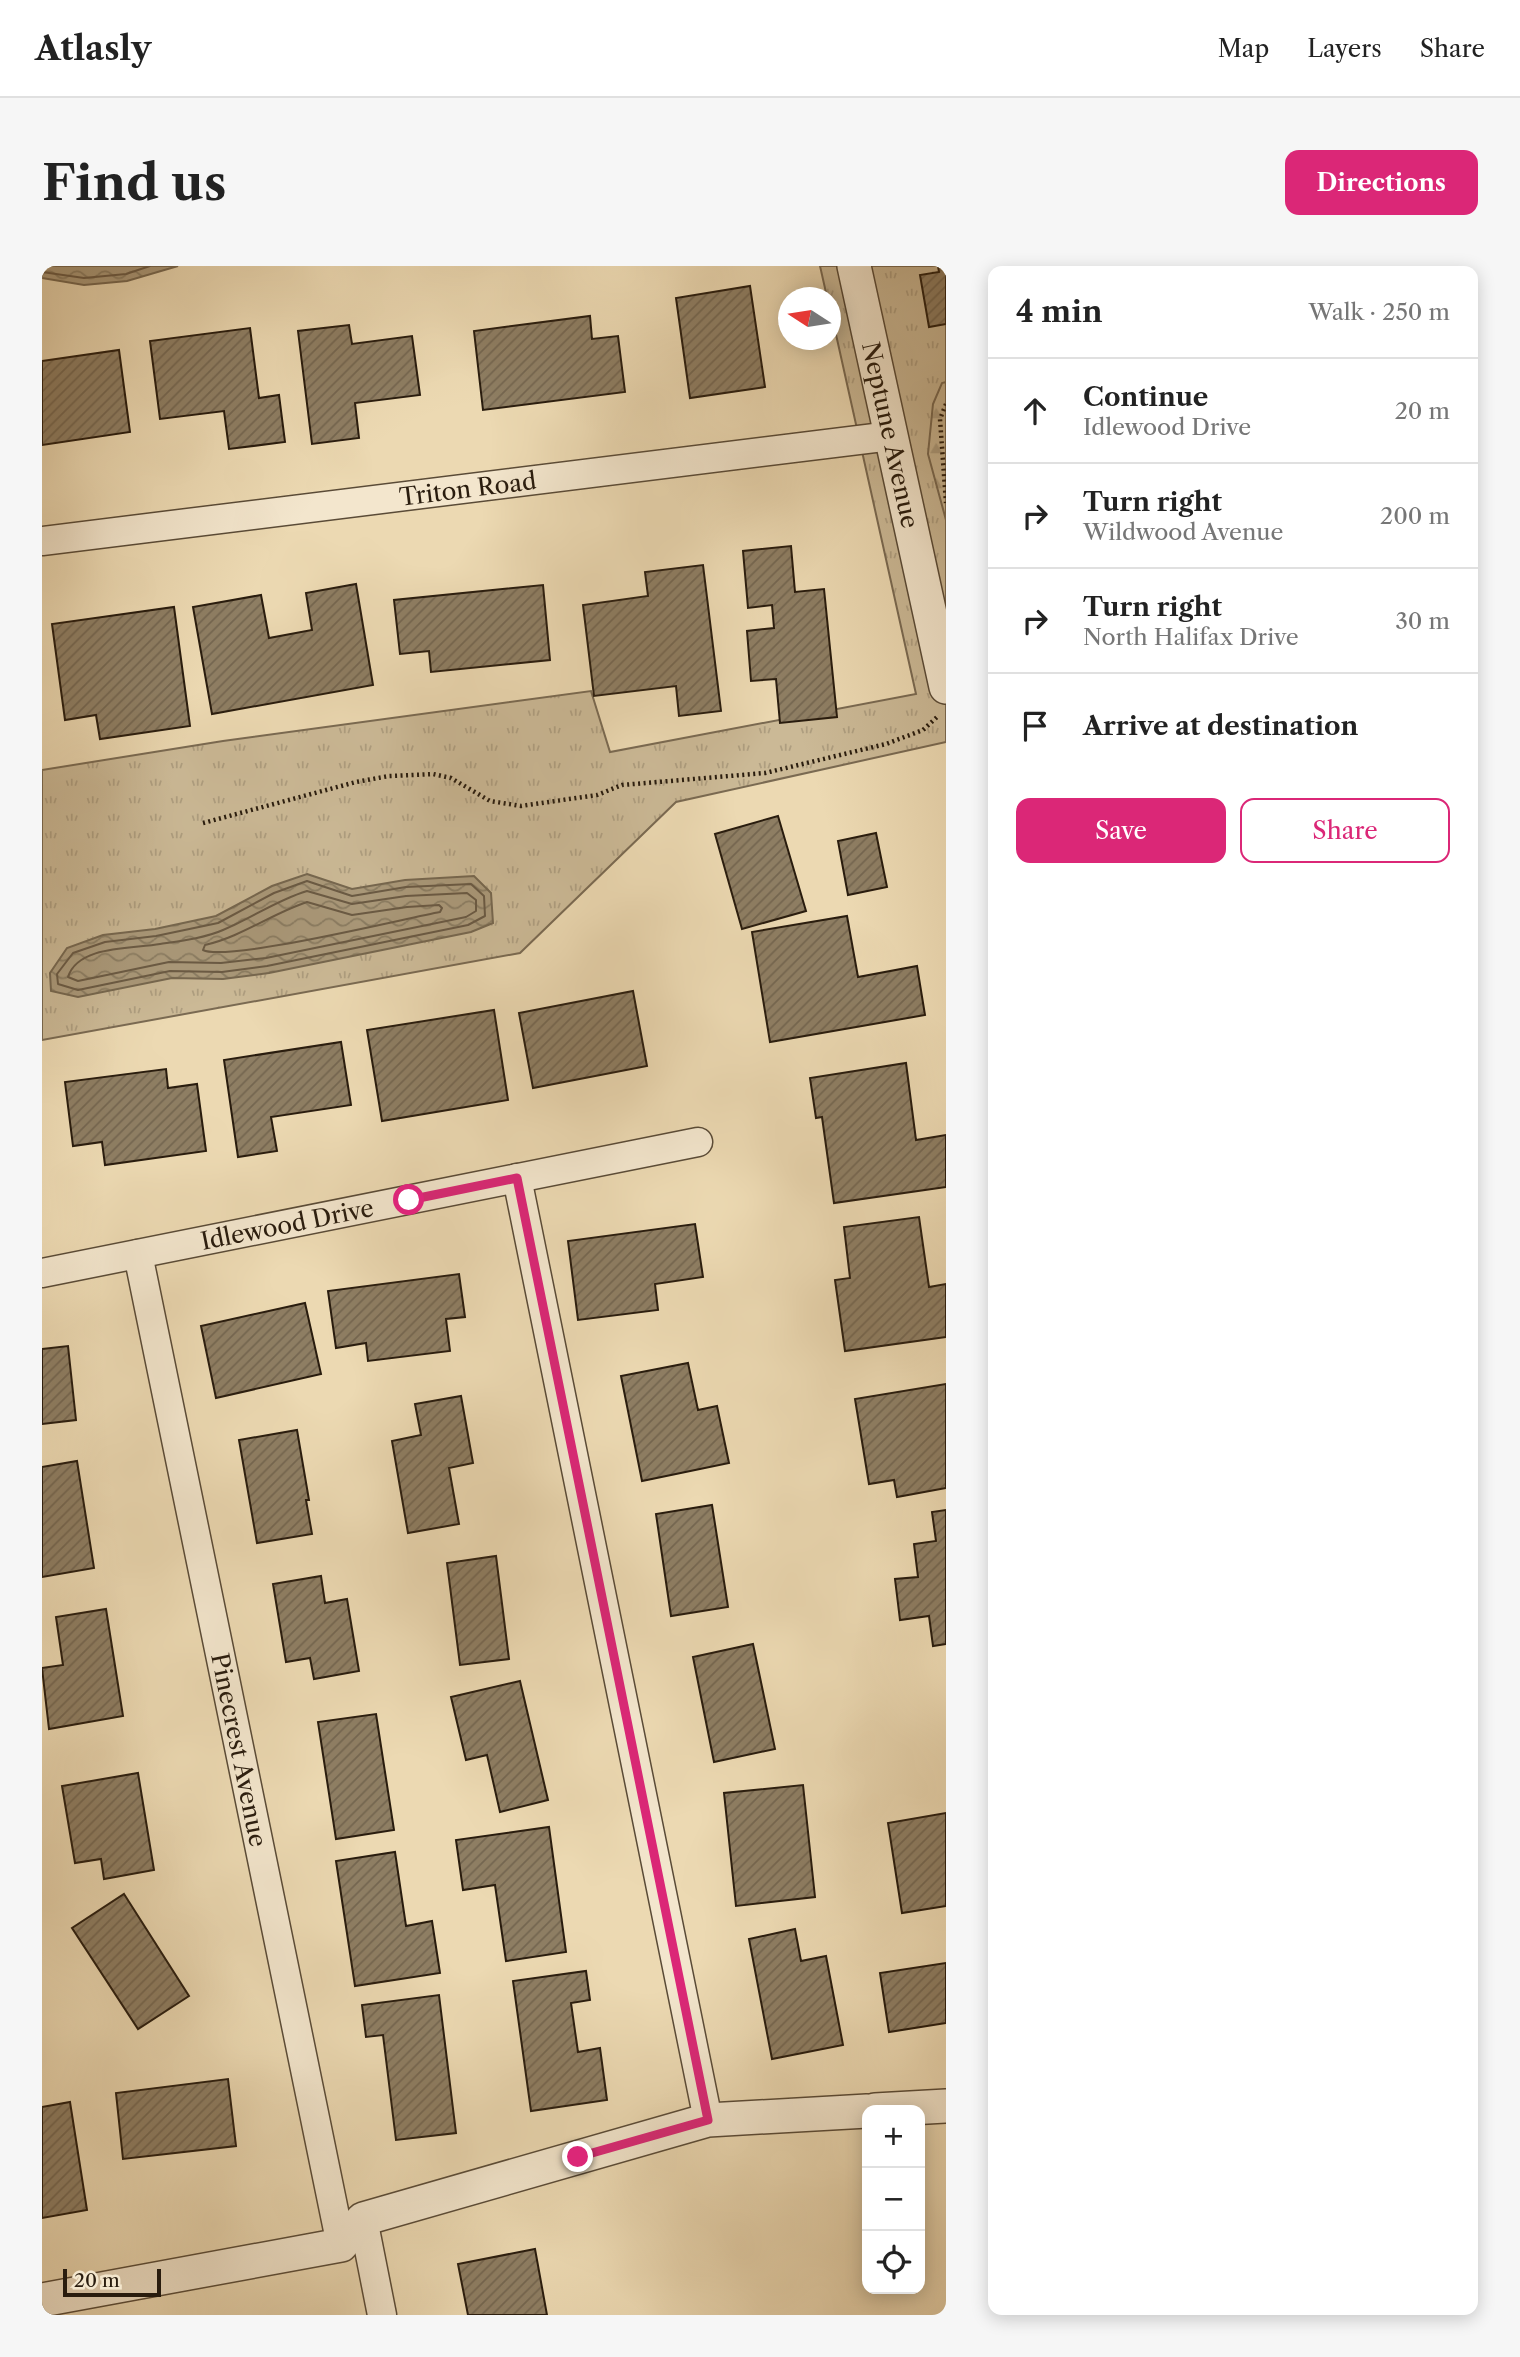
<!DOCTYPE html>
<html lang="en">
<head>
<meta charset="utf-8">
<style>
  body { margin:0; font-family:"Libre Caslon Text",serif; background:#f6f6f6; color:#222 }
  .controls { position:absolute; right:21px; bottom:21px; display:grid; overflow:hidden; border-radius:14px; box-shadow:0 4px 18px #0003 }
  .controls button { width:63px; height:63px; display:grid; place-items:center; padding:0; border:0; border-bottom:2px solid #e0e0e0; background:#fff; color:#222; font:35px sans-serif }
  .compass { position:absolute; left:736px; top:21px; width:63px; height:63px; border-radius:50%; background:#fff; box-shadow:0 4px 18px #0003; rotate:282deg }
  .scale { position:absolute; left:21px; bottom:18px; width:98px; box-sizing:border-box; padding-left:7px; border:4px solid #291c0e; border-top:0; font-size:19px; line-height:24px; white-space:nowrap; color:#291c0e; -webkit-text-stroke:5px #f3e6cd; paint-order:stroke }
  .stop { position:absolute; width:21px; height:21px; margin:-16px; border:5px solid #db2777; border-radius:50%; background:#fff }
  .stop.end { background:#db2777; border-color:#fff; box-shadow:0 2px 7px #0008 }
  .list { margin:0; padding:0; list-style:none }
  h2 { display:flex; justify-content:space-between; align-items:center; height:91px; margin:0; padding:0 28px; font-size:30px }
  h2 small { font-size:23px; font-weight:400; color:#767676 }
  .list li { display:grid; grid-template-columns:46px 1fr auto; gap:21px; align-items:center; box-sizing:border-box; height:105px; padding:0 28px; border-top:2px solid #e0e0e0 }
  .list b { display:block; font-size:26px; white-space:nowrap }
  .list p { margin:0; font-size:23px; white-space:nowrap; color:#767676 }
  .list em { font-size:23px; font-style:normal; color:#767676 }
  .actions { display:flex; gap:14px; padding:21px 28px }
  .actions a { flex:1; padding:16px 0; border:2px solid #db2777; border-radius:14px; text-align:center; font-size:24px; color:#db2777 }
  .actions .main { background:#db2777; color:#fff }
  .icon { flex:none; width:38px; height:38px; fill:none; stroke:currentColor; stroke-width:2; stroke-linecap:round; stroke-linejoin:round }
  .map { position:relative; flex:none; width:904px; height:2049px; overflow:hidden; border-radius:14px }
  header { display:flex; align-items:center; gap:42px; box-sizing:border-box; height:98px; padding:0 35px; background:#fff; border-bottom:2px solid #e0e0e0 }
  header strong { font-size:33px }
  nav { display:flex; gap:38px; margin-inline-start:auto; font-size:24px }
  .intro { display:flex; align-items:center; justify-content:space-between; box-sizing:border-box; height:168px; padding:0 42px }
  h1 { margin:0; font-size:49px }
  .button { padding:18px 32px; border-radius:14px; background:#db2777; color:#fff; font-size:24px; font-weight:700 }
  main { display:flex; gap:42px; padding:0 42px }
  aside { flex:1; background:#fff; border-radius:14px; box-shadow:0 4px 18px #0003 }
  .map>svg:first-child { display:block }
  .grass { fill:url(#grass-tufts); stroke:#7a6a52; stroke-width:2 }
  .forest { fill:url(#forest-firs); stroke:#7a6a52; stroke-width:2 }
  .water { fill:url(#water-waves); stroke:#76674f; stroke-width:2 }
  .lines { fill:none; stroke-linecap:round; stroke-linejoin:round }
  .shore { stroke:#6a5a44; stroke-width:2 }
  .building { fill:url(#building-hatch); stroke:#291c0e; stroke-width:2 }
  .minor-casing { stroke:#5a4b37; stroke-width:31 }
  .tertiary-casing { stroke:#5a4b37; stroke-width:36 }
  .path { stroke:#291c0e; stroke-width:4.5; stroke-dasharray:2 3.5; stroke-linecap:butt }
  .minor { stroke:#f3e6cd; stroke-width:28 }
  .tertiary { stroke:#f3e6cd; stroke-width:33 }
  .route { stroke:#db2777; stroke-width:9 }
  .labels { text-anchor:middle; dominant-baseline:central; stroke-width:5; stroke-linejoin:round; paint-order:stroke }
  .street-label { font-size:24px; fill:#291c0e; stroke:#f3e6cd }
</style>
</head>
<body>
<header>
<strong>Atlasly</strong>
<nav><a>Map</a><a>Layers</a><a>Share</a></nav>
</header>
<div class="intro"><h1>Find us</h1><a class="button">Directions</a></div>
<main>
<div class="map">
<svg width="904" height="2049" viewBox="0 0 904 2049">
  <defs>
    <pattern id="grass-tufts" width="24" height="20" patternUnits="userSpaceOnUse" patternTransform="scale(1.75)"><rect width="24" height="20" fill="#cbb996"/><path d="M3 7l-1-3M5 7V3M7 7l1-3M15 17l-1-3M17 17v-4M19 17l1-3" fill="none" stroke="#ae9e80"/></pattern>
    <pattern id="forest-firs" width="22" height="20" patternUnits="userSpaceOnUse" patternTransform="scale(1.75)"><rect width="22" height="20" fill="#cbb996"/><path d="M5 1l3.5 6h-7zM16 11l3.5 6h-7z" fill="#ae9e80"/></pattern>
    <pattern id="water-waves" width="16" height="10" patternUnits="userSpaceOnUse" patternTransform="scale(1.75)"><rect width="16" height="10" fill="#aa997a"/><path d="M0 5q4-4 8 0t8 0" fill="none" stroke="#8a7c62"/></pattern>
    <pattern id="building-hatch" width="6" height="6" patternUnits="userSpaceOnUse" patternTransform="scale(1.75)"><rect width="6" height="6" fill="#8e7e63"/><path d="M-1 1l2-2M0 6l6-6M5 7l2-2" fill="none" stroke="#746650"/></pattern>
  </defs>
  <rect width="100%" height="100%" fill="#ecd9b2"/>
  <filter id="stains"><feTurbulence type="fractalNoise" baseFrequency=".00286" numOctaves="4"/><feColorMatrix values="0 0 0 0 .2 0 0 0 0 .09 0 0 0 0 .02 0 0 0 .5 -.17"/></filter>
  <radialGradient id="worn" r=".72"><stop offset=".6" stop-color="#630" stop-opacity="0"/><stop offset="1" stop-color="#630" stop-opacity=".3"/></radialGradient>
  <!-- grass -->
  <polygon class="grass" points="778,0 904,0 904,476 634,536 478,687 0,774 0,504 181,475 549,425 568,486 874,428 789,46 788,32 785,31"/>
  <!-- forest -->
  <polygon class="forest" points="904,116 904,254 886,188 891,138 900,117"/>
  <!-- water -->
  <g class="water">
    <polygon points="0,0 136,0 85,15 42,19 0,12"/>
    <polygon points="265,608 310,623 363,614 432,610 449,627 451,657 429,666 227,707 181,713 130,712 36,731 9,725 8,707 25,682 61,669 113,663 174,650 230,620"/>
  </g>
  <g class="lines">
    <!-- shore -->
    <g class="shore">
      <polyline points="0,6 42,12 84,8 108,0"/>
      <polygon points="265,615 310,630 364,621 429,618 442,630 443,650 426,659 225,700 180,706 128,705 36,724 16,718 15,708 31,687 63,676 114,670 176,657 232,627"/>
      <path d="M265,625L310,638L364,630L425,627L434,634V645L424,651L224,692L179,697L127,696L36,715L26,711C36,679 90,683 118,678C138,675 163,672 181,664C210,652 235,634 265,625Z"/>
      <path d="M265,636L310,649L365,641L397,639L400,642L398,646C360,653 185,696 161,684L163,679C199,671 229,648 265,636Z"/>
    </g>
  </g>
  <!-- building -->
  <g class="building">
    <polygon points="896,0 904,0 904,58 887,61 878,9 897,6"/>
    <polygon points="708,20 723,121 648,132 634,32"/>
    <polygon points="548,50 550,73 576,70 583,126 441,144 432,65"/>
    <polygon points="307,59 310,78 370,70 378,129 313,137 317,172 270,178 256,65"/>
    <polygon points="208,62 217,132 237,129 243,176 187,183 182,145 118,153 108,75"/>
    <polygon points="77,84 88,166 0,179 0,95"/>
    <polygon points="749,280 753,326 782,323 795,451 738,457 734,413 709,415 705,365 732,362 730,339 706,342 701,285"/>
    <polygon points="661,299 679,445 637,450 634,420 552,430 541,339 606,330 603,306"/>
    <polygon points="314,318 331,419 170,448 151,341 219,329 227,372 270,364 264,327"/>
    <polygon points="501,319 508,394 389,406 387,385 358,388 352,334"/>
    <polygon points="132,341 148,460 58,473 54,449 23,454 10,358"/>
    <polygon points="736,550 764,645 700,663 673,568"/>
    <polygon points="834,567 845,621 806,629 796,575"/>
    <polygon points="805,650 816,711 875,700 883,749 728,776 710,666"/>
    <polygon points="591,725 605,800 491,822 477,747"/>
    <polygon points="452,744 466,834 340,855 325,764"/>
    <polygon points="299,776 309,839 229,851 235,885 196,891 182,794"/>
    <polygon points="864,797 874,874 904,869 904,921 792,937 780,851 774,852 768,812"/>
    <polygon points="124,803 126,822 155,818 164,885 63,899 60,876 31,880 23,816"/>
    <polygon points="877,951 887,1021 904,1018 904,1071 803,1085 793,1014 808,1012 802,961"/>
    <polygon points="653,958 661,1011 613,1018 616,1044 536,1054 526,975"/>
    <polygon points="417,1008 423,1051 404,1053 408,1085 326,1095 324,1077 294,1082 286,1025"/>
    <polygon points="263,1037 279,1108 174,1132 159,1060"/>
    <polygon points="26,1080 34,1154 0,1158 0,1083"/>
    <polygon points="646,1097 656,1144 675,1140 687,1197 600,1215 579,1110"/>
    <polygon points="904,1118 904,1222 855,1231 852,1214 827,1218 813,1133"/>
    <polygon points="419,1130 431,1197 407,1202 417,1258 366,1267 350,1175 379,1169 373,1138"/>
    <polygon points="255,1164 267,1234 264,1234 270,1268 215,1277 197,1174"/>
    <polygon points="35,1195 52,1302 0,1311 0,1201"/>
    <polygon points="670,1239 686,1341 629,1350 614,1248"/>
    <polygon points="904,1244 904,1378 891,1380 887,1350 858,1354 853,1313 876,1311 872,1278 894,1275 890,1246"/>
    <polygon points="454,1290 467,1393 418,1399 405,1297"/>
    <polygon points="279,1310 283,1337 305,1333 317,1405 272,1413 268,1392 244,1396 231,1318"/>
    <polygon points="64,1343 81,1450 7,1463 0,1402 21,1399 14,1351"/>
    <polygon points="711,1378 733,1483 672,1496 651,1391"/>
    <polygon points="478,1415 506,1534 458,1546 445,1489 424,1494 409,1431"/>
    <polygon points="334,1448 352,1564 294,1573 276,1456"/>
    <polygon points="96,1507 112,1604 62,1613 59,1593 33,1597 20,1520"/>
    <polygon points="761,1519 773,1631 694,1640 682,1527"/>
    <polygon points="904,1547 904,1640 860,1647 846,1557"/>
    <polygon points="507,1561 524,1686 464,1695 453,1619 421,1624 414,1574"/>
    <polygon points="353,1586 364,1660 390,1655 398,1707 313,1720 294,1595"/>
    <polygon points="82,1628 147,1730 96,1763 30,1662"/>
    <polygon points="753,1663 759,1695 784,1690 801,1779 730,1793 707,1673"/>
    <polygon points="904,1697 904,1757 847,1766 838,1707"/>
    <polygon points="544,1705 548,1734 529,1737 536,1786 558,1782 565,1834 489,1845 471,1715"/>
    <polygon points="397,1729 414,1867 354,1874 341,1769 324,1771 320,1739"/>
    <polygon points="186,1813 194,1880 81,1893 74,1827"/>
    <polygon points="28,1836 45,1944 0,1952 0,1841"/>
    <polygon points="493,1983 505,2049 426,2049 416,1998"/>
  </g>
  <g class="lines">
    <defs>
      <g id="minor">
        <path id="s1" d="M0,275L849,170"/>
        <polyline points="475,912 666,1854"/>
        <path id="s2" d="M96,988L299,1979"/>
        <path id="s3" d="M0,1007L656,876"/>
        <polyline points="321,1953 340,2049"/>
      </g>
      <g id="tertiary">
        <path id="s4" d="M812,0L904,421"/>
        <polyline points="833,1844 904,1840"/>
        <polyline points="0,2034 299,1979 321,1953 666,1854 825,1845"/>
      </g>
    </defs>
    <!-- minor casing -->
    <use href="#minor" class="minor-casing"/>
    <!-- tertiary casing -->
    <use href="#tertiary" class="tertiary-casing"/>
    <!-- path -->
    <g class="path">
      <polyline points="904,138 898,153 904,237"/>
      <polyline points="161,557 314,516 347,510 391,508 409,512 448,535 479,540 555,529 580,519 723,507 844,478 881,464 895,451"/>
    </g>
    <!-- minor -->
    <use href="#minor" class="minor"/>
    <!-- tertiary -->
    <use href="#tertiary" class="tertiary"/>
  </g>
  <g class="lines">
    <!-- route -->
    <polyline class="route" points="367,934 475,912 666,1854 536,1891"/>
  </g>
  <g class="labels">
    <!-- street labels -->
    <g class="street-label">
      <text stroke="none"><textPath href="#s4" startOffset="173">Neptune Avenue</textPath></text>
      <text stroke="none"><textPath href="#s1" startOffset="429">Triton Road</textPath></text>
      <text stroke="none"><textPath href="#s3" startOffset="250">Idlewood Drive</textPath></text>
      <text stroke="none"><textPath href="#s2" startOffset="506">Pinecrest Avenue</textPath></text>
    </g>
  </g>
  <rect width="100%" height="100%" filter="url(#stains)"/>
  <rect width="100%" height="100%" fill="url(#worn)"/>
</svg>
<div class="controls">
<button>+</button>
<button>−</button>
<button><svg class="icon" aria-label="locate" viewBox="0 0 24 24"><circle cx="12" cy="12" r="6"/><path d="M12 2v4M12 18v4M2 12h4M18 12h4"/></svg></button>
</div>
<svg class="compass" viewBox="-18 -18 36 36"><path d="M0-13l5 13h-10z" fill="#e53935"/><path d="M0 13l5-13h-10z" fill="#767676"/></svg>
<div class="scale">20 m</div>
<div class="stop" style="left:367px;top:934px"></div>
<div class="stop end" style="left:536px;top:1891px"></div>
</div>
<aside>
<h2>4 min<small>Walk · 250 m</small></h2>
<ul class="list">
<li><svg class="icon" aria-label="ahead" viewBox="0 0 24 24"><path d="M12 20V5M6 11l6-6 6 6"/></svg><div><b>Continue</b><p>Idlewood Drive</p></div><em>20 m</em></li>
<li><svg class="icon" aria-label="right" viewBox="0 0 24 24"><path d="M7 20v-9h11M14 6l5 5-5 5"/></svg><div><b>Turn right</b><p>Wildwood Avenue</p></div><em>200 m</em></li>
<li><svg class="icon" aria-label="right" viewBox="0 0 24 24"><path d="M7 20v-9h11M14 6l5 5-5 5"/></svg><div><b>Turn right</b><p>North Halifax Drive</p></div><em>30 m</em></li>
<li><svg class="icon" aria-label="arrive" viewBox="0 0 24 24"><path d="M6 21V4h12l-3 4 3 4H6"/></svg><div><b>Arrive at destination</b></div></li>
</ul>
<div class="actions"><a class="main">Save</a><a>Share</a></div>
</aside>
</main>
</body>
</html>
